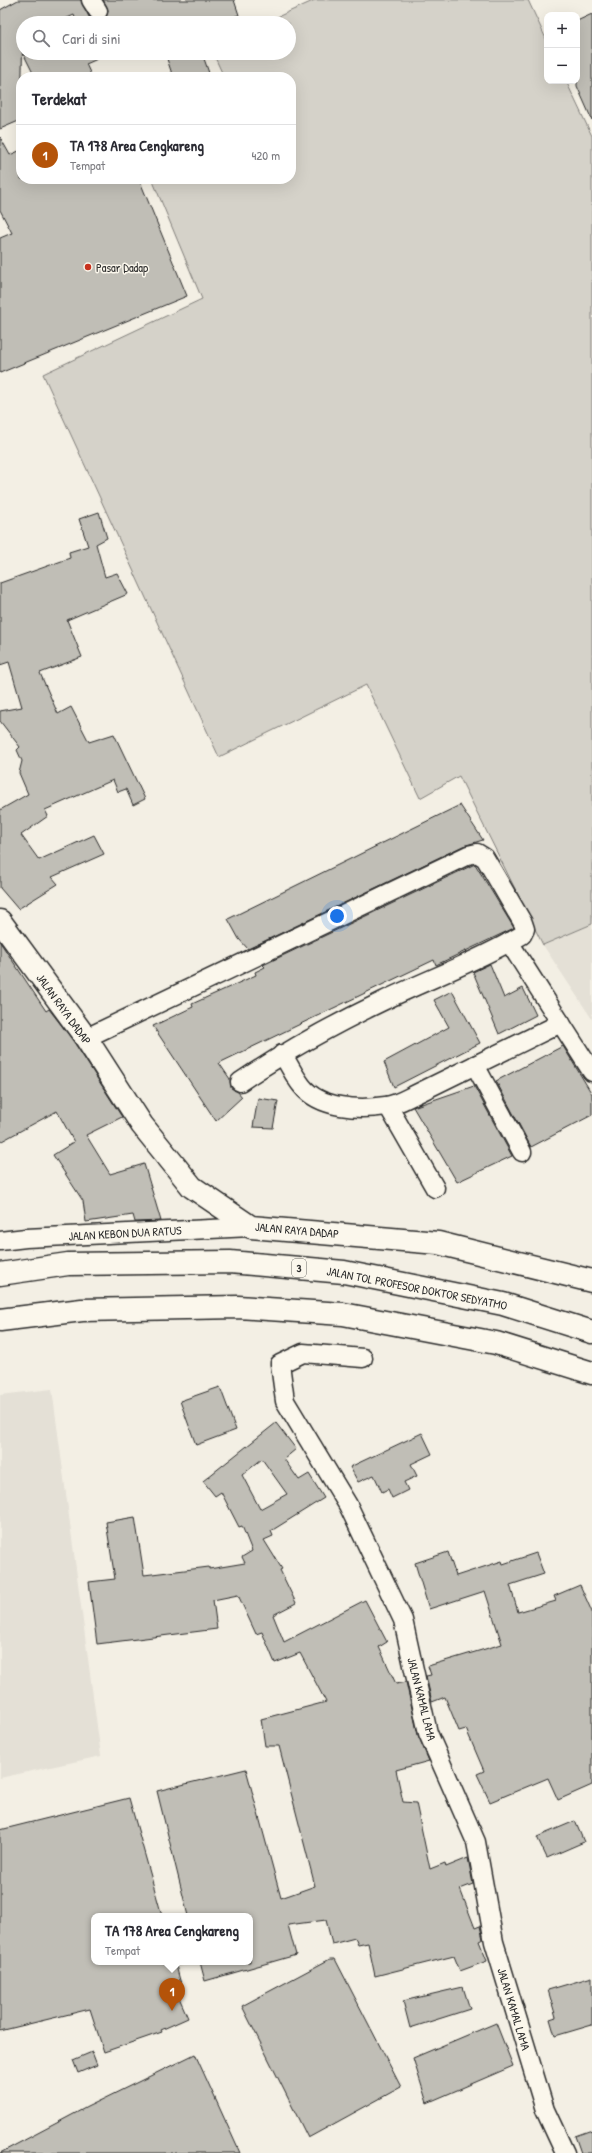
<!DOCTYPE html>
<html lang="id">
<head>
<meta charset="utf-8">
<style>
  body { margin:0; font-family:"Patrick Hand",sans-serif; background:#f7f7f7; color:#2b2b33 }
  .controls { position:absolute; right:12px; top:12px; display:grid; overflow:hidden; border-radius:8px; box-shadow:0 4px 16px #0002 }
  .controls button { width:36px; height:36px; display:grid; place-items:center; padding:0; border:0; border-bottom:1px solid #e1e1e2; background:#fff; color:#2b2b33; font:20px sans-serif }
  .you { position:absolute; left:337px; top:916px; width:14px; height:14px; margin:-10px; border:3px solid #fff; border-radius:50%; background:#1a73e8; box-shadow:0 0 0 6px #1a73e833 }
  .badge { display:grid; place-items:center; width:26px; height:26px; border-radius:50%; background:#b45309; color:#fff; font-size:13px; font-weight:700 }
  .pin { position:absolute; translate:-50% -33px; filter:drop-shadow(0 1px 2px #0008) }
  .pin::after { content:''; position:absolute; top:21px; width:14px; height:12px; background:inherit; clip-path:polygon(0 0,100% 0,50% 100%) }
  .popup { position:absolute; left:91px; top:1913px; width:162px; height:52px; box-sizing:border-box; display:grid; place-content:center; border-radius:8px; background:#fff; filter:drop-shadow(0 1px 3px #0005); font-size:13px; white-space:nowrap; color:#7c7c81 }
  .popup b { font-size:15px; color:#2b2b33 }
  .popup::after { content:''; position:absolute; left:50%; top:100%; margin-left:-8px; border:8px solid transparent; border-top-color:#fff }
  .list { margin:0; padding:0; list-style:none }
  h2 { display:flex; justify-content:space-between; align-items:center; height:52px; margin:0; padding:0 16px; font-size:17px }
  h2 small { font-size:13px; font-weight:400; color:#7c7c81 }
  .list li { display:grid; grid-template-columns:26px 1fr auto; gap:12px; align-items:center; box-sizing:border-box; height:60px; padding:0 16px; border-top:1px solid #e1e1e2 }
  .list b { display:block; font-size:15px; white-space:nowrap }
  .list p { margin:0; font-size:13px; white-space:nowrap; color:#7c7c81 }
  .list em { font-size:13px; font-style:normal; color:#7c7c81 }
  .icon { flex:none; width:22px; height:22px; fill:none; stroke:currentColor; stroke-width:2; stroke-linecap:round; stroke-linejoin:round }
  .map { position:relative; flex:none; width:592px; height:2153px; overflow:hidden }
  .search { position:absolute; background:#fff; box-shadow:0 4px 16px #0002; left:16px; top:16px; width:280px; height:44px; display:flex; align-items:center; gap:10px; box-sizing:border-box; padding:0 14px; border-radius:22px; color:#7c7c81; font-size:15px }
  .panel { position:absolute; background:#fff; box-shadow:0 4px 16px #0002; left:16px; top:72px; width:280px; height:112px; border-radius:16px }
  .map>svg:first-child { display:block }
  .built { fill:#e4e0d6 }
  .green { fill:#d5d2c9; stroke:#807e7a }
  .building { fill:#c0beb6; stroke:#2b2b2b; fill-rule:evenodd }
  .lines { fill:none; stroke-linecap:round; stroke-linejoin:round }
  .minor-casing { stroke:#2b2b2b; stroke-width:21 }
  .secondary-casing { stroke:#2b2b2b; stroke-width:25 }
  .motorway-casing { stroke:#2b2b2b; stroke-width:25 }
  .minor { stroke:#fbf7ec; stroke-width:18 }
  .secondary { stroke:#fbf7ec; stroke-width:22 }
  .motorway { stroke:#fbf7ec; stroke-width:22 }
  .poi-dot { fill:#c8321e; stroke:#fbf7ec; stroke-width:1.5 }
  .labels { text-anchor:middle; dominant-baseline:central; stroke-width:3; stroke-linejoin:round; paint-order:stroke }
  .shield { fill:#fbf7ec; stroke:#696865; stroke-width:1 }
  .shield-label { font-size:11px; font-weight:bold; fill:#2b2b2b }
  .poi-label { font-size:12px; fill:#2b2b2b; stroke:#fbf7ec; text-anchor:start }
  .street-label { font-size:12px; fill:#2b2b2b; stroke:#fbf7ec }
</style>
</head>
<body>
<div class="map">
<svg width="592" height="2153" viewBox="0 0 592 2153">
  <rect width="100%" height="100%" fill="#f3efe4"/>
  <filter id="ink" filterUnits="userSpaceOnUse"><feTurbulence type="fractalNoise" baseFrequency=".025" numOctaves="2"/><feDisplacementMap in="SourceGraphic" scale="8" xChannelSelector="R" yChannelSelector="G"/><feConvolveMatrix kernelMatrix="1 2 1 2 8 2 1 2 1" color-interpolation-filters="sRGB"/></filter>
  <g filter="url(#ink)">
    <!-- built -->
    <g class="built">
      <polygon points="592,924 592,1019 543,945"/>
      <polygon points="52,1389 101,1756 0,1778 0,1395"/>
    </g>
    <!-- green -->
    <polygon class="green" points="315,0 528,0 547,41 547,81 566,81 592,136 592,924 543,945 459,776 420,798 366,685 219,757 43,374 202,299 152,179 291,179 291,77 224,77 213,53 289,53 289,23 264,23"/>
    <!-- building -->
    <g class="building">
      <polygon points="18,0 81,0 89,17 98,21 104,20 107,15 108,10 103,0 234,0 239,15 215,23 77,23 74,15 56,23 23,23 21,120 0,129 0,10"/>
      <polygon points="592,14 592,120 577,86 577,21"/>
      <polygon points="23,53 111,53 86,64 92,77 35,77"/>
      <polygon points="165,53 202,53 209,73 197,77 173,77"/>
      <polygon points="0,137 10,155 21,150 21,179 139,179 187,296 0,373 0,238 12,233 0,210"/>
      <polygon points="99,512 107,538 96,544 105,577 117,573 128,594 67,620 82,657 40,673 58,714 71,707 89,742 114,734 145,799 133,805 126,789 118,792 113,780 45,810 48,816 21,835 39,860 94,835 104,854 52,877 58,884 18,909 0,888 0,810 28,794 19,773 22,761 17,750 20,747 0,721 0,711 22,707 9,662 0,665 0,583 70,558 69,552 88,546 79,519"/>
      <polygon points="460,805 483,840 463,846 248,949 239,939 228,919"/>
      <polygon points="475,864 514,928 436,965 434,960 219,1063 230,1079 231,1088 238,1092 242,1097 216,1121 153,1026 193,1007 192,1004 256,975 255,972 265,967 263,965"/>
      <polygon points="0,942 46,1011 49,1009 72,1039 122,1117 86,1135 110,1174 144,1164 161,1221 135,1222 133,1215 86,1222 83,1201 53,1155 74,1142 57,1111 0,1142"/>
      <polygon points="490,964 504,998 523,988 536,1015 499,1034 473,972"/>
      <polygon points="452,991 480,1043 394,1087 384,1062 449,1027 434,1000"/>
      <polygon points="563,1046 592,1094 592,1115 531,1147 496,1081"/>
      <polygon points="474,1086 512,1156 457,1182 413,1107"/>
      <polygon points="258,1098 278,1101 273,1128 253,1127"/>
      <polygon points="220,1387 236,1430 196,1445 180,1401"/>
      <path d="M276,1423L296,1449L284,1459L299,1480L309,1474L324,1498L271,1531L273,1536L264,1540L282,1569L280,1570L296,1603L273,1615L284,1642L365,1600L387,1642L379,1647L396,1684L406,1682L418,1735L429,1761L396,1770L403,1802L416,1803L430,1869L445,1863L446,1867L468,1858L473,1884L460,1889L475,1928L480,1926L483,1939L479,1941L487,1961L460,1971L454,1956L375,1976L368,1943L358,1945L355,1938L332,1944L326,1920L288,1925L296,1955L205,1981L200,1962H250V1916H188L157,1791L246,1769L281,1898L315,1886L279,1746H265L261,1719L326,1702L300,1653L275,1663L262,1632L256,1634L238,1595L213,1600L217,1629L97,1644L89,1582L115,1579L106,1522L135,1517L144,1575L209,1567V1569L245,1563L242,1557L252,1551L242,1526L239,1527L221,1492L215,1496L203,1481ZM262,1459L287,1494L260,1509L242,1475Z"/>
      <polygon points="422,1433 432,1454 411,1464 417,1476 404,1482 408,1490 392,1498 388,1489 382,1492 374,1475 358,1482 350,1467"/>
      <polygon points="448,1552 456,1576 502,1561 503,1564 536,1553 544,1574 510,1585 518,1612 556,1601 554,1596 580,1585 592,1612 592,1785 558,1800 548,1778 490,1802 477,1774 484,1771 466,1729 459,1731 445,1697 432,1702 426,1676 431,1675 428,1666 502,1644 485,1591 429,1609 415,1563"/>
      <polygon points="129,1798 162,1916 94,1916 94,1962 175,1962 181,1984 174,1986 188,2018 161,2030 162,2032 104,2052 90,2009 0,2031 0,1830"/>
      <polygon points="575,1821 584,1842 547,1858 537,1837"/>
      <polygon points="330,1959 335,1959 401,2087 308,2138 242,2006"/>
      <polygon points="592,1977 592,2025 555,2036 550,2019 556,2017 548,1990"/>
      <polygon points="463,1987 470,2009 410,2028 403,2001"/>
      <polygon points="496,2023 513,2066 427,2103 413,2058"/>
      <polygon points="92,2052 97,2065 78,2073 73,2060"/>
      <polygon points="195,2054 240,2153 0,2153 87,2107"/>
      <polygon points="592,2130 592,2153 581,2153 575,2136"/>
    </g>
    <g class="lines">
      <defs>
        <g id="minor">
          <polyline points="91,0 98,11"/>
          <polyline points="509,942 592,1072"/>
          <path d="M86,1038L468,855L477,853L485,858L523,923L525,929L522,935C478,961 429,979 383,1001C333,1025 286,1051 240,1082"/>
          <path d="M282,1054C289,1064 294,1076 302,1086C320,1109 360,1110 386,1106C395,1105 404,1100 412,1096L561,1023"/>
          <polyline points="475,1065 522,1152"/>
          <polyline points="388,1106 435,1188"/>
          <polyline points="0,1241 26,1238 251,1227"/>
          <polyline points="363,1358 303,1353 280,1364 285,1401 348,1505 403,1620 428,1733 476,1842 494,1942 545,2110 565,2153"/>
        </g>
        <polyline id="secondary" points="0,921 86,1038 142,1125 192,1187 251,1227 438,1243 592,1281"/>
        <g id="motorway">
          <polyline points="0,1274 68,1264 230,1262 344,1272 503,1304 592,1332"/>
          <polyline points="0,1320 82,1310 238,1307 343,1314 496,1343 592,1373"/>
        </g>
      </defs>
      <!-- minor casing -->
      <use href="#minor" class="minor-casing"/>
      <!-- secondary casing -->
      <use href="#secondary" class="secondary-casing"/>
      <!-- motorway casing -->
      <use href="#motorway" class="motorway-casing"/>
      <!-- minor -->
      <use href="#minor" class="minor"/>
      <!-- secondary -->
      <use href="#secondary" class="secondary"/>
      <!-- motorway -->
      <use href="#motorway" class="motorway"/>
    </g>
  </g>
  <!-- markers -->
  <circle class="poi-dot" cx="88" cy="267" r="4"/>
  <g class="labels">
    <!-- shield labels -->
    <rect class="shield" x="292" y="1259" width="14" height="18" rx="3"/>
    <g class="shield-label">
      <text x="299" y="1268">3</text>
    </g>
    <!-- poi labels -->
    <g class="poi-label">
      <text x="96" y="267">Pasar Dadap</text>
    </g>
    <!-- street labels -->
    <g class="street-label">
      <text transform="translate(64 1009) rotate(54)">JALAN RAYA DADAP</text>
      <text transform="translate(297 1230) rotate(5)">JALAN RAYA DADAP</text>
      <text transform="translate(125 1233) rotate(-3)">JALAN KEBON DUA RATUS</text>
      <text transform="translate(417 1288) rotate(11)">JALAN TOL PROFESOR DOKTOR SEDYATMO</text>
      <text transform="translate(422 1699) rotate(76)">JALAN KAMAL LAMA</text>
      <text transform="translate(514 2009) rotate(73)">JALAN KAMAL LAMA</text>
    </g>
  </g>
</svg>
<div class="controls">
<button>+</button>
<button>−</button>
</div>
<div class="you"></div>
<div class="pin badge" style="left:172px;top:2011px">1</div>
<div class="popup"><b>TA 178 Area Cengkareng</b>Tempat</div>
<div class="search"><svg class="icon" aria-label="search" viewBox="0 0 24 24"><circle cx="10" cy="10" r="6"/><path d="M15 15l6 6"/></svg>Cari di sini</div>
<section class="panel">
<h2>Terdekat<small></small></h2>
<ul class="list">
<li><span class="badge">1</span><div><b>TA 178 Area Cengkareng</b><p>Tempat</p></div><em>420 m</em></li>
</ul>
</section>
</div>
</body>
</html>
